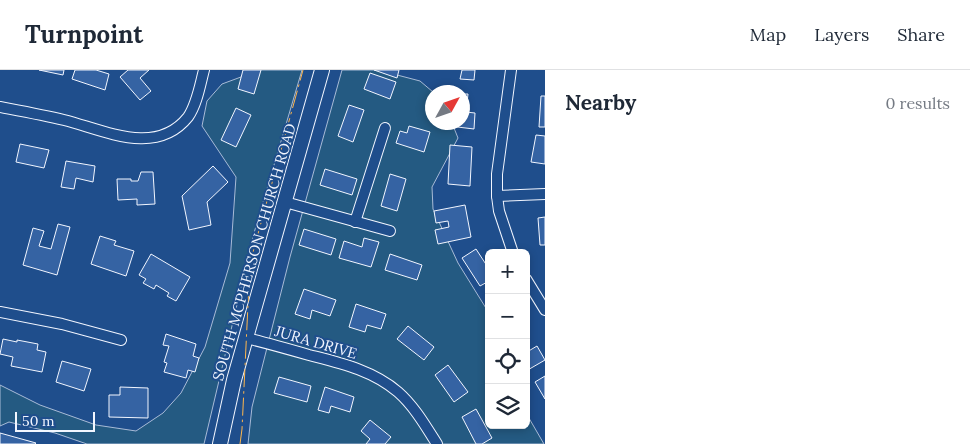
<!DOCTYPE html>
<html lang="en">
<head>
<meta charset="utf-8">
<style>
  body { margin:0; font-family:Lora,serif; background:#f2f2f3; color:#1f2937 }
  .controls { position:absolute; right:15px; bottom:15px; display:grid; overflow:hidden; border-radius:8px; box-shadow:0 2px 8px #0003 }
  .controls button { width:45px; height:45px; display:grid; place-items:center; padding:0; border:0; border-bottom:1px solid #e0e1e3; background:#fff; color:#1f2937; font:25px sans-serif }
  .compass { position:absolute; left:425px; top:15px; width:45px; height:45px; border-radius:50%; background:#fff; box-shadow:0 2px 8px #0003; rotate:50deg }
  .scale { position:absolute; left:15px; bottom:12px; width:80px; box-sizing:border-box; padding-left:5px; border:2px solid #f2f6ff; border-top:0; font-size:14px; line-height:18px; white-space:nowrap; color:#f2f6ff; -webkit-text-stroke:4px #1f4e8c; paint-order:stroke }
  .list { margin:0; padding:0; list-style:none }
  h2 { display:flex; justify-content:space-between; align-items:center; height:65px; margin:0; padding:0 20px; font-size:21px }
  h2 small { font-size:16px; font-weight:400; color:#747a83 }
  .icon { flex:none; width:28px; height:28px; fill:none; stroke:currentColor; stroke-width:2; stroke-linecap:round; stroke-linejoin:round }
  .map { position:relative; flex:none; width:545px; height:374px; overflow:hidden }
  header { display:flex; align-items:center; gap:30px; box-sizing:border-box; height:70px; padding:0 25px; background:#fff; border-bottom:1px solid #e0e1e3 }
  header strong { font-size:24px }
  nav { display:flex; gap:28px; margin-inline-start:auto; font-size:18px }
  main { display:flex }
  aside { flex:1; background:#fff }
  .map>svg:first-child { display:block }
  .green { fill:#245a82; stroke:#a8bbd7 }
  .building { fill:#3563a3; stroke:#f2f6ff }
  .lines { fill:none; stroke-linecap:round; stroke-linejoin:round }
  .street-casing { stroke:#f2f6ff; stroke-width:12 }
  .secondary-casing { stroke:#f2f6ff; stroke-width:16 }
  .street { stroke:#1f4e8c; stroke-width:10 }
  .secondary { stroke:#1f4e8c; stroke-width:14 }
  .power { stroke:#ffb74d; stroke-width:1; stroke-dasharray:18 4 2.5 4; stroke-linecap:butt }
  .labels { text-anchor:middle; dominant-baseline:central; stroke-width:4; stroke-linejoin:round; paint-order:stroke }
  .street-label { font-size:15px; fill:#f2f6ff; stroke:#1f4e8c }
</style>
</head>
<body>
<header>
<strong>Turnpoint</strong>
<nav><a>Map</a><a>Layers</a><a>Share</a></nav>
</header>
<main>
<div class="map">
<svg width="545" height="374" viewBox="0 0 545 374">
  <rect width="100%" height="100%" fill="#1f4e8c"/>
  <!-- green -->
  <g class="green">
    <polygon points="260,0 302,0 254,163 204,374 87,374 55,363 9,352 0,356 0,315 40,335 96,355 136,361 163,343 181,323 205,277 230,193 236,107 202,56 207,31 222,14"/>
    <polygon points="342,0 378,0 420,11 433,22 432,52 452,53 458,68 432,117 433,139 458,193 489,243 489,355 526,355 526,343 544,374 248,374 252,337 290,187"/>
  </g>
  <!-- building -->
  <g class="building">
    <polygon points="39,0 64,0 63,5"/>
    <polygon points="75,0 96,0 109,4 105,20 72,9"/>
    <polygon points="128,0 149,0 140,8 151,21 140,30 120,7"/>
    <polygon points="243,0 261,0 254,24 238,19"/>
    <polygon points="374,0 399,0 397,8"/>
    <polygon points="462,0 475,0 474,10 460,9"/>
    <polygon points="370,3 396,12 390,29 364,19"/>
    <polygon points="462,24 468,24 466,42 475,43 474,59 449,56 449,52 462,52"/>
    <polygon points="541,26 545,26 545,57 539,57"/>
    <polygon points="349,35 364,40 353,72 338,66"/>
    <polygon points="236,38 251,45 236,77 221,70"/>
    <polygon points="409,56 430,62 424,82 396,73 400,61 407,63"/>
    <polygon points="536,65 545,66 545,94 531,92"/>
    <polygon points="20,74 49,80 44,98 16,92"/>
    <polygon points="450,75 472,77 470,116 448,114"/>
    <polygon points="66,91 95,96 93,112 76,108 74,119 61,117"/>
    <polygon points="213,96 228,112 207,132 211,155 189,160 182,126"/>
    <polygon points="325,99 357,109 352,125 320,115"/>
    <polygon points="141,102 153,102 155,134 137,135 137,129 118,130 117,109 131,109 131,111 138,111"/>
    <polygon points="390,104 406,109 397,141 381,136"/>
    <polygon points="465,135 471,167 438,174 435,160 449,157 448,151 436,153 434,141"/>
    <polygon points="545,147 545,175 540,175 538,148"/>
    <polygon points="58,154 70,157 57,205 23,195 33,158 44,161 39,176 51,179"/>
    <polygon points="304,159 336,169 331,185 299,175"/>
    <polygon points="100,166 116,171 114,175 134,181 126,206 91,194"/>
    <polygon points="364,168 379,172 371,197 339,188 344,171 362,177"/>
    <polygon points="476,179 489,199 489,211 480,216 462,188"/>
    <polygon points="151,184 190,207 176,231 167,226 169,223 156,215 154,219 143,213 146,209 139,205"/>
    <polygon points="390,184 422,195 417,210 385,200"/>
    <polygon points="304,219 336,230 330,246 312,240 310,249 295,244"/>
    <polygon points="356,234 386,244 381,259 367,255 365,262 349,257"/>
    <polygon points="408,256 434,277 424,290 397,269"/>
    <polygon points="166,264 196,274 193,286 199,288 195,302 188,300 186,308 164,302 167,293 164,292 169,276 163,275"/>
    <polygon points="3,269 17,272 17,270 38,274 37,280 46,282 42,302 11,296 13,287 0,284"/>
    <polygon points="537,276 545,290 526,301 526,280 527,282"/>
    <polygon points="62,291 91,299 84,321 56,312"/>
    <polygon points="448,295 468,322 454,332 435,305"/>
    <polygon points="545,306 545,329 535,312"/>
    <polygon points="279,307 311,316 307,332 274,323"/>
    <polygon points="120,317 148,318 148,348 109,347 109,325 120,325"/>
    <polygon points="325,317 354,327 350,342 331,336 329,343 318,340"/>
    <polygon points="476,339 492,368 482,374 476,374 462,347"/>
    <polygon points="370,350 391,367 385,374 366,374 370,369 361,361"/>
    <polygon points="0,363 36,373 35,374 0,374"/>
  </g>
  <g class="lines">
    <defs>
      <g id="street">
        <polyline points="511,0 497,104 497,126 499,141 513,183"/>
        <path d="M0,37C21,41 43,45 64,50C104,60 156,87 188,47C197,34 200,15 204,0"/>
        <polyline points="497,126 545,124"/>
        <polyline points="285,132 390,161"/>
        <polyline points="355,152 385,58"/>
        <polyline points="526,209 545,240"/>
        <polyline points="0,242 62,254 121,270"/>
        <path d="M246,268C267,273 288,279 309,285C340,293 372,300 398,322C414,336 425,355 437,374"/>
      </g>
      <polyline id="secondary" points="220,374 234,310 322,0"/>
    </defs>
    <!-- street casing -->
    <use href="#street" class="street-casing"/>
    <!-- secondary casing -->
    <use href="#secondary" class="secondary-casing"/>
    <!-- street -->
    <use href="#street" class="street"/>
    <!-- secondary -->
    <use href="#secondary" class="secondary"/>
    <!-- power -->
    <polyline class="power" points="240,374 242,359 250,193 303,0"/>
  </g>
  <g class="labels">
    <!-- street labels -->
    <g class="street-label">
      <text transform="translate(254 182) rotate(-74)">SOUTH MCPHERSON CHURCH ROAD</text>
      <text transform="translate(316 272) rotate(16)">JURA DRIVE</text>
    </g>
  </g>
</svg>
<div class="controls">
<button>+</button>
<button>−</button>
<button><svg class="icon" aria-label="locate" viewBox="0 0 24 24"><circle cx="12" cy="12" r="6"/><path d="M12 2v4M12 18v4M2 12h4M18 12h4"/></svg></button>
<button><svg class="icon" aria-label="layers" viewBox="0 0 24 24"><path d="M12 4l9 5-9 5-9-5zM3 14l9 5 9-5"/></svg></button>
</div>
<svg class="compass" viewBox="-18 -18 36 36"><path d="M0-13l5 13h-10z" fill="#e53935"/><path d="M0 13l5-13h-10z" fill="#747a83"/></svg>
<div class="scale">50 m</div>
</div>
<aside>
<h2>Nearby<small>0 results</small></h2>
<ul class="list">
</ul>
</aside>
</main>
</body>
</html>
